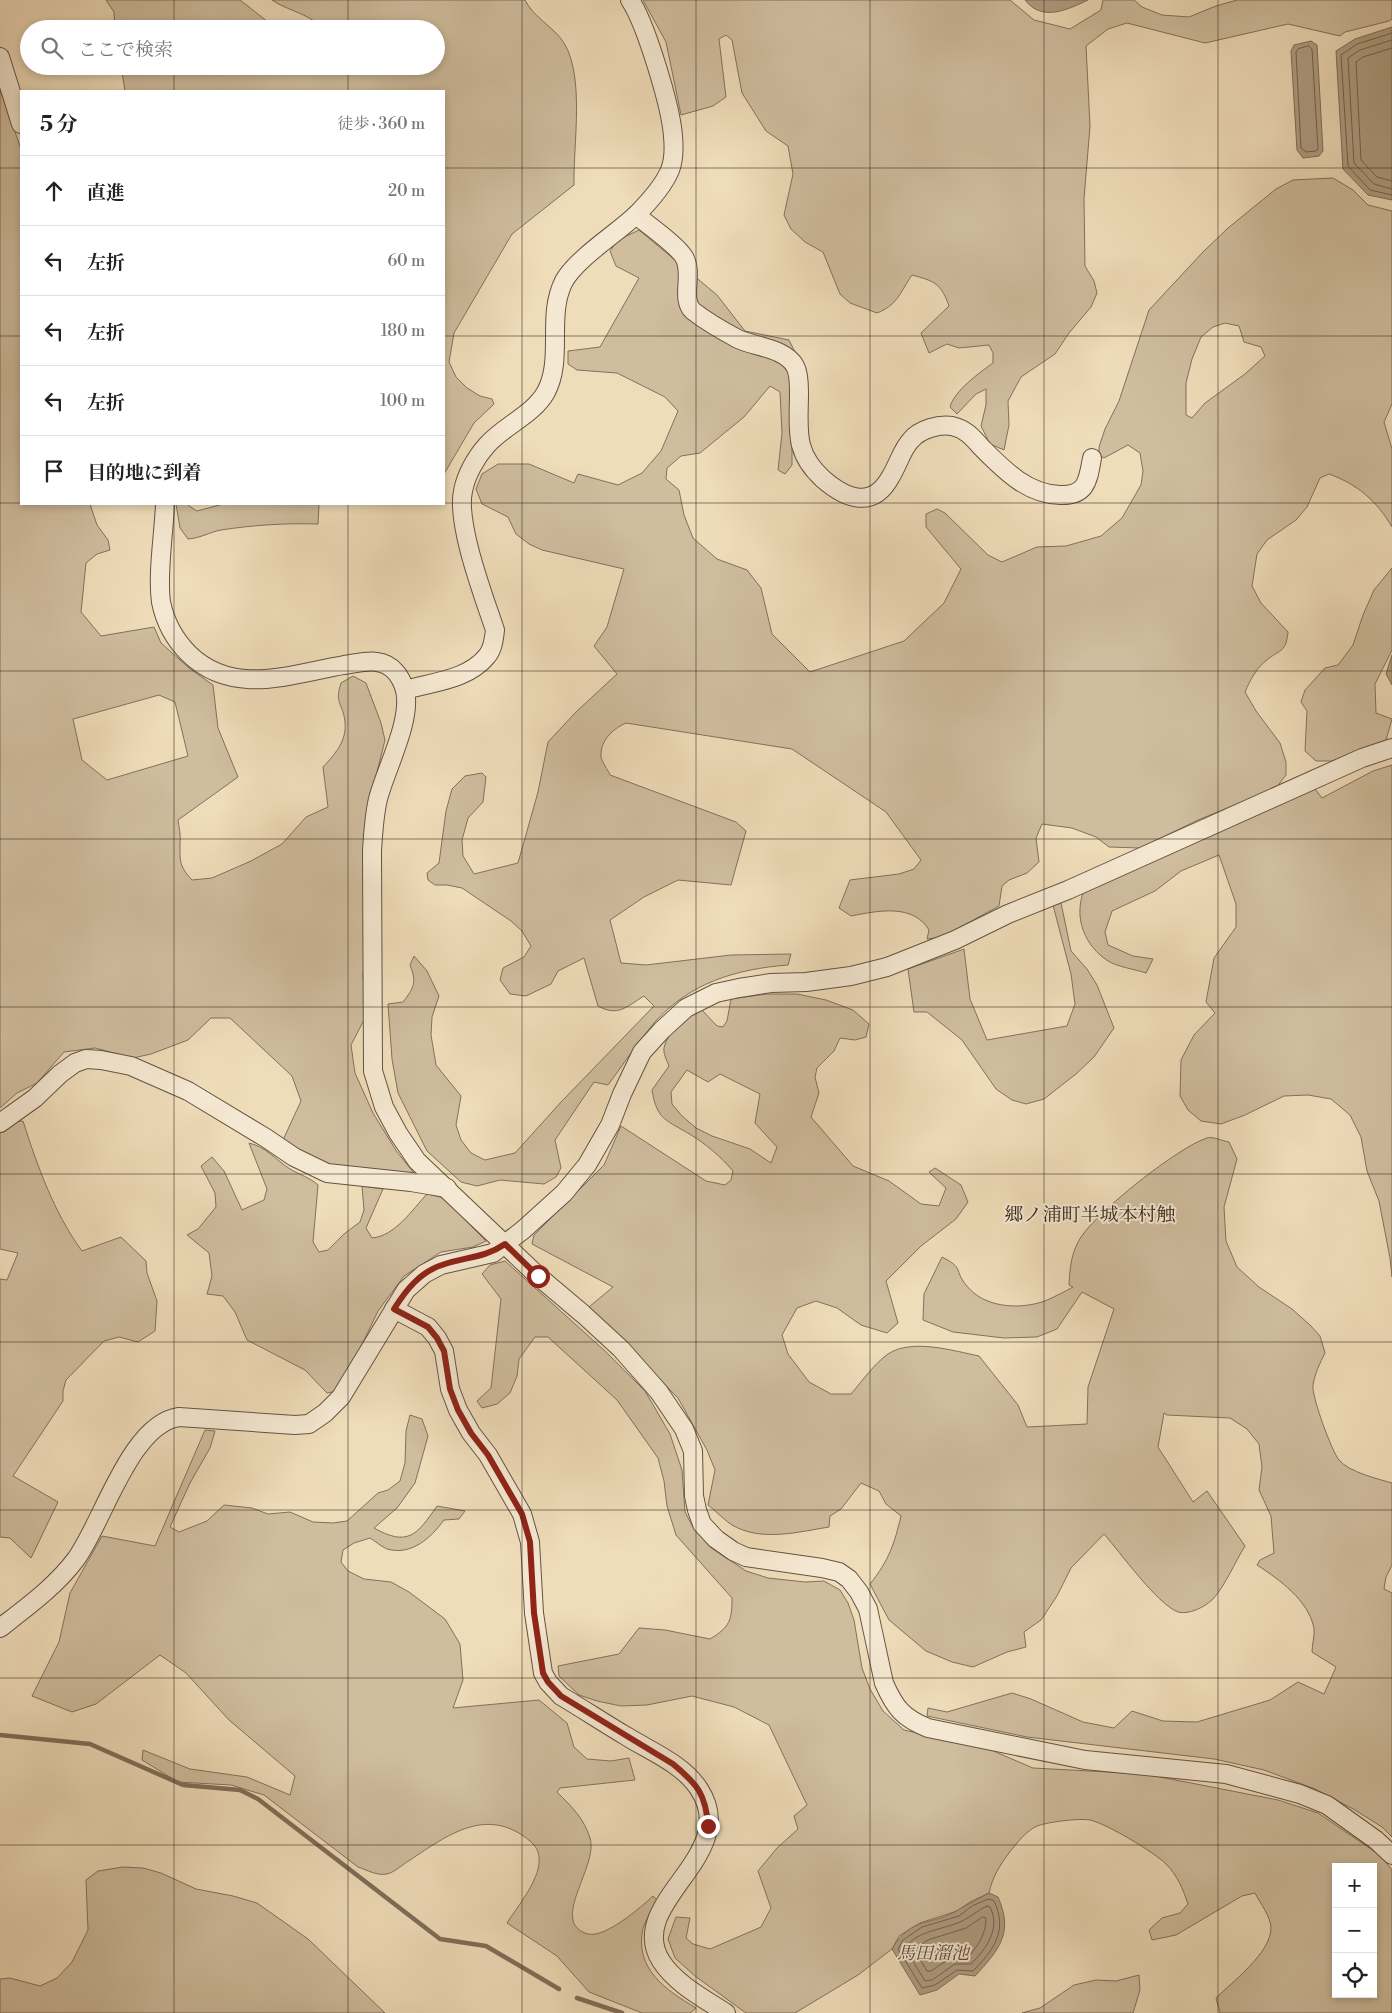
<!DOCTYPE html>
<html lang="ja">
<head>
<meta charset="utf-8">
<style>
  body { margin:0; font-family:"Libre Bodoni","Noto Serif JP",serif; background:#f6f6f6; color:#222 }
  .controls { position:absolute; right:15px; bottom:15px; display:grid; overflow:hidden; border-radius:0px; box-shadow:0 2px 8px #0003 }
  .controls button { width:45px; height:45px; display:grid; place-items:center; padding:0; border:0; border-bottom:1px solid #e0e0e0; background:#fff; color:#222; font:25px sans-serif }
  .stop { position:absolute; width:15px; height:15px; margin:-11px; border:4px solid #8f2418; border-radius:50%; background:#fff }
  .stop.end { background:#8f2418; border-color:#fff; box-shadow:0 1px 5px #0008 }
  .list { margin:0; padding:0; list-style:none }
  h2 { display:flex; justify-content:space-between; align-items:center; height:65px; margin:0; padding:0 20px; font-size:21px }
  h2 small { font-size:16px; font-weight:400; color:#767676 }
  .list li { display:grid; grid-template-columns:32px 1fr auto; gap:15px; align-items:center; box-sizing:border-box; height:70px; padding:0 20px; border-top:1px solid #e0e0e0 }
  .list b { display:block; font-size:19px; white-space:nowrap }
  .list em { font-size:16px; font-style:normal; color:#767676 }
  .icon { flex:none; width:28px; height:28px; fill:none; stroke:currentColor; stroke-width:2; stroke-linecap:round; stroke-linejoin:round }
  .map { position:relative; flex:none; width:1392px; height:2013px; overflow:hidden }
  .search { position:absolute; background:#fff; box-shadow:0 2px 8px #0003; left:20px; top:20px; width:425px; height:55px; display:flex; align-items:center; gap:12px; box-sizing:border-box; padding:0 18px; border-radius:28px; color:#767676; font-size:19px }
  .panel { position:absolute; background:#fff; box-shadow:0 2px 8px #0003; left:20px; top:90px; width:425px; height:415px; border-radius:0px }
  .map>svg:first-child { display:block }
  .green { fill:#cfbd9e; stroke:#82715c; fill-rule:evenodd }
  .water { fill:#b09e83; stroke:#7f6e59 }
  .lines { fill:none; stroke-linecap:round; stroke-linejoin:round }
  .shore { stroke:#72624f; stroke-width:1 }
  .stream { stroke:#7f6e59; stroke-width:4.5 }
  .street-casing { stroke:#645342; stroke-width:20 }
  .street { stroke:#f5e8d2; stroke-width:18 }
  .route { stroke:#8f2418; stroke-width:6 }
  .grid { fill:none; stroke:#35251b; stroke-width:1; stroke-opacity:0.55 }
  .labels { text-anchor:middle; dominant-baseline:central; stroke-width:4; stroke-linejoin:round; paint-order:stroke }
  .water-label { font-size:18px; font-style:italic; fill:#5a493a; stroke:#f5e8d2 }
  .quarter-label { font-size:19px; fill:#35251b; stroke:#f5e8d2 }
</style>
</head>
<body>
<div class="map">
<svg width="1392" height="2013" viewBox="0 0 1392 2013">
  <rect width="100%" height="100%" fill="#efdcb9"/>
  <filter id="stains"><feTurbulence type="fractalNoise" baseFrequency=".004" numOctaves="4"/><feColorMatrix values="0 0 0 0 .2 0 0 0 0 .09 0 0 0 0 .02 0 0 0 .5 -.17"/></filter>
  <radialGradient id="worn" r=".72"><stop offset=".6" stop-color="#630" stop-opacity="0"/><stop offset="1" stop-color="#630" stop-opacity=".3"/></radialGradient>
  <!-- green -->
  <g class="green">
    <polygon points="106,0 240,0 277,29 115,29 114,12"/>
    <path d="M272,0H525C533,17 554,27 564,43C585,77 573,145 574,185L512,234L454,333L449,362L456,377L467,388L480,396L492,399L494,404L474,423L444,474V91H125L121,66H436V29H313L314,21C301,12 285,9 272,0Z"/>
    <path d="M643,0H1010L1034,20L1070,29L1101,10L1103,0H1134L1142,7L1162,15L1189,17L1216,6L1237,0H1392V19L1389,21L1345,32L1340,36L1288,24L1205,43L1127,23L1108,29L1086,46L1090,126L1084,199L1085,266L1094,281L1097,293L1091,307L1069,333L1055,354L1021,377L1008,401L1009,425L1004,450L990,444L981,426L986,405V389L976,394L957,414L950,407C954,391 979,373 993,363V353L989,345L959,348L947,344L929,353L921,333L949,306C941,283 934,281 912,275C900,292 898,305 877,313L850,303L840,294L823,252L805,242L791,229L784,215L793,174L788,146L766,131L742,93L732,40L726,35L719,39L726,97L713,106L681,115L666,42Z"/>
    <path d="M0,89L21,149V504H90L97,525L108,540L110,550L97,554L86,563L81,612L101,636L154,627L161,643L189,668L213,685L218,728L238,777L178,820C179,827 181,836 180,844C180,861 179,866 192,880L212,878L251,861L282,844L306,817L328,807L323,767C335,754 347,741 345,722C343,703 334,704 341,683L353,676L366,683L381,723L385,740L377,772L369,826L367,944L363,975L366,1016L351,1045L355,1073L373,1113L397,1152L414,1173L410,1178L314,1162L283,1140L301,1101L292,1076L230,1018H211L188,1040L151,1054L133,1058L95,1048L64,1052L37,1083L17,1093L0,1108ZM159,695L175,702L188,756L107,780L82,760L73,719Z"/>
    <path d="M1333,178L1353,190L1368,205L1392,211V404L1384,422L1392,449V527C1377,501 1357,484 1329,474L1320,478L1307,507L1296,520L1267,540L1257,554L1252,586L1261,603L1288,632C1286,652 1281,649 1268,659C1257,667 1250,680 1245,692L1256,711L1280,743L1286,762V775L1276,788L1198,820L1140,848L1109,847L1096,837L1072,828L1042,824L1036,838L1039,862L1027,873L1009,880L1002,886L999,906L942,937L927,939L929,930C913,903 877,911 851,916L839,908L850,880L899,874L914,869L921,860L886,812L792,749L626,723C613,729 600,740 601,757C602,762 608,770 610,775L736,822L746,831L731,885L678,880L644,897L610,920L621,963L646,965L731,955L791,954L788,965C736,969 689,983 654,1023C637,1043 623,1065 608,1085L594,1082L555,1140L561,1168L556,1177L544,1184L500,1180L477,1186L461,1182L427,1151L398,1093L392,1059L388,1004L403,1002C414,988 417,982 410,965L414,956L427,971L439,996L432,1017L431,1035L436,1065L461,1096L456,1125L461,1140L471,1153L485,1160L515,1153L562,1101L654,1006L644,996C626,1007 618,1017 598,1006L584,958L558,971L551,984L526,996L510,994L500,980L503,968L524,957L531,946L522,931L511,921L462,888L447,885H435L428,880L427,873L439,863L446,811L452,789L465,776L482,773L486,777L483,802L468,818L462,840L463,856L474,874L518,863L538,792L548,742L576,712L617,674L594,646L607,627L624,569L542,550L529,544L516,534L508,517L482,504L476,489L482,474L498,464H529L574,483L578,474L618,485L642,473L661,451L678,411L665,397L617,373L577,370L568,364V351L600,347L639,278L616,266L610,251L618,240L639,230L717,295L745,331L789,340L797,356L792,382V465L785,474L778,470L782,433L780,392L770,386L744,417L700,453L681,456L667,468L666,479L679,490L684,515L693,538L717,559L747,570L761,588L772,634L810,672L904,641L944,603L961,569L926,527V514L937,509L945,513L988,555L1002,562L1037,547L1066,546L1101,536L1122,518L1141,485L1143,471L1140,453L1128,445L1104,458L1099,455V447L1105,429L1119,401L1149,310L1203,252L1228,228L1276,189L1293,180ZM1225,323L1239,326L1244,342L1261,347L1265,356L1245,374L1205,403L1192,418L1186,415V383L1192,359L1201,337L1213,327Z"/>
    <path d="M176,504H189V506L197,511L223,504H319L318,524C285,523 254,525 221,530C210,532 201,538 188,539L180,528Z"/>
    <polygon points="1392,568 1392,650 1375,684 1376,713 1392,719 1386,740 1332,761 1316,761 1305,751 1307,711 1301,702 1305,690 1325,668 1338,665 1353,645 1363,615 1374,590"/>
    <path d="M1392,765V1277L1390,1258L1379,1201L1367,1171L1361,1137L1350,1115L1331,1099L1308,1095L1284,1096L1245,1115L1221,1124L1201,1121L1188,1110L1180,1096L1181,1060L1194,1035L1215,1013L1206,1002L1214,958L1236,927V904L1219,855L1181,871L1155,891L1112,911L1105,932L1108,945L1133,956L1153,959L1146,973C1134,969 1118,967 1108,961C1085,946 1074,919 1083,893L1315,789L1322,798L1373,771Z"/>
    <polygon points="1061,903 1071,951 1087,969 1097,985 1114,1028 1094,1057 1076,1074 1044,1099 1026,1104 1012,1100 996,1089 962,1040 927,1012 914,1012 908,969 964,949 970,999 987,1040 1067,1026 1075,1004 1071,974 1053,905"/>
    <path d="M767,994H797L826,1000L853,1010L869,1024L866,1037L855,1040L840,1038L834,1051L817,1068L815,1077L819,1093L811,1117L853,1166L889,1181L921,1204L939,1206L946,1188L929,1172L935,1168L961,1185L968,1202L956,1219L921,1246L886,1281L898,1323L887,1333L861,1325L837,1308L816,1301L797,1308L782,1335L788,1354L809,1382L831,1394H851C863,1380 874,1364 888,1354C912,1338 954,1351 979,1356L1018,1405L1027,1427L1087,1424L1088,1387L1114,1309L1082,1292L1057,1329L1037,1337L1004,1338L953,1332L923,1320L924,1294L942,1257C964,1268 954,1270 966,1285C984,1308 1019,1310 1045,1301C1054,1297 1064,1292 1073,1287L1069,1285C1070,1267 1071,1253 1081,1237C1097,1212 1178,1147 1207,1138C1213,1136 1222,1141 1229,1142L1237,1159L1224,1207L1226,1241L1237,1267L1259,1287L1292,1309L1310,1325L1320,1336L1325,1353C1320,1363 1315,1373 1313,1385C1311,1395 1332,1452 1339,1460C1349,1472 1378,1479 1392,1483V1565L1386,1577L1384,1589L1392,1593V1837L1382,1827L1355,1810L1315,1789L1264,1770L1214,1759L1027,1737L927,1716L928,1708L947,1712L1012,1693L1031,1699L1083,1722L1114,1728L1132,1711L1163,1721L1197,1722L1270,1700L1298,1682L1324,1694L1336,1667L1312,1652C1312,1645 1315,1635 1314,1628C1308,1600 1280,1580 1257,1565L1260,1560L1274,1553L1271,1516L1259,1490L1262,1467L1259,1444L1247,1429L1230,1418L1167,1415L1164,1413L1158,1447L1193,1502L1207,1491L1245,1546C1235,1562 1225,1586 1213,1599C1205,1607 1189,1615 1178,1612C1157,1604 1120,1552 1104,1534L1071,1568L1057,1596L1041,1620L1024,1632L1026,1647L1007,1652L973,1667L952,1662L926,1651L889,1620L870,1584C889,1560 894,1545 901,1516L886,1504L879,1491L861,1483L841,1509L830,1516L829,1527C798,1532 761,1542 732,1525C724,1520 716,1511 708,1505L715,1470L707,1450L678,1398L589,1307L613,1287L532,1244L534,1235L604,1165L621,1126L706,1181L725,1185L731,1180L733,1171C721,1157 706,1144 691,1135C667,1120 657,1121 652,1090L669,1066C667,1061 663,1053 664,1048C667,1032 688,1016 702,1010L717,1026L723,1027L727,1021L731,999ZM687,1070L708,1082L720,1074L760,1094L755,1123L777,1147L771,1163L750,1149L712,1136L696,1128L682,1116L672,1104L671,1092Z"/>
    <path d="M23,1121C37,1165 54,1213 82,1251L121,1237L146,1261L147,1273L157,1301L155,1331L138,1342L119,1337L104,1341L66,1380L63,1391V1401L13,1476L58,1502L31,1558L10,1538L0,1537V1279L7,1280L18,1253L0,1249V1132L13,1122Z"/>
    <path d="M249,1143C266,1147 276,1160 290,1169C300,1175 309,1177 318,1185L313,1242L319,1252L328,1250L344,1234L360,1222L364,1210L362,1186L383,1189L366,1228L372,1238C395,1236 412,1210 427,1194L444,1198L486,1241L473,1247L441,1252L404,1276L378,1311L346,1378L337,1391L327,1393L305,1370L247,1340L235,1312L223,1296L207,1294L212,1276L209,1253L187,1235L198,1229L216,1207L215,1193L201,1166L212,1157L224,1171L242,1210L264,1200L267,1189Z"/>
    <path d="M505,1261L605,1351L645,1391L670,1434L682,1470L685,1512L694,1529L710,1547L746,1571L768,1578L805,1582L824,1581L840,1590L848,1603L854,1620L862,1668L870,1689L883,1711L904,1730L991,1750L1033,1768L1145,1774L1278,1800L1318,1813L1381,1856L1392,1870V2013H1220L1216,1998C1232,1982 1271,1953 1271,1928C1271,1917 1260,1903 1255,1893L1242,1896L1176,1935L1152,1940L1149,1930L1162,1918L1180,1913L1188,1904C1183,1889 1177,1875 1166,1864C1154,1852 1107,1824 1090,1820C1078,1818 1048,1822 1037,1826C1026,1831 1017,1843 1009,1853C1000,1865 992,1878 989,1893L970,1902L957,1911L920,1923L899,1936L892,1949L858,1975L795,2013H746L695,1976L675,1958L668,1939L676,1917L690,1918L686,1938L693,1944L710,1949L761,1927L771,1908L758,1871L777,1848L798,1829L794,1816L807,1805L769,1725L734,1707L692,1696L647,1705L621,1706L597,1701L579,1695L559,1676L558,1666L619,1654L639,1628L665,1630L710,1639C730,1627 732,1620 732,1598L676,1535L667,1506L664,1481L658,1458L617,1400L548,1337H535L519,1359L517,1376L510,1393L497,1404L482,1408L477,1401L491,1388L501,1299L482,1274L490,1265ZM1336,1867H1373V1994H1336Z"/>
    <path d="M410,1415L422,1419L428,1436L415,1483L397,1508L374,1528C408,1547 417,1535 437,1506L465,1511L459,1519L444,1520C431,1538 411,1556 387,1549C382,1547 375,1541 370,1538L354,1543L343,1550L341,1562L348,1571L364,1579L391,1582L409,1592L445,1619L460,1644L463,1680L453,1708L539,1700L567,1723L574,1747L587,1759L611,1761L629,1758L635,1780L560,1788L557,1792C570,1805 584,1818 590,1838C599,1866 548,1923 588,1934C606,1938 641,1907 653,1896L657,1900C653,1909 646,1919 643,1928C634,1969 666,1990 696,2008L690,2013H642L589,1992L557,1956L507,1923C520,1902 556,1862 530,1841C487,1805 448,1835 410,1860C403,1864 395,1872 387,1874C377,1876 367,1870 358,1867L264,1795L231,1785L178,1782L142,1760L143,1750L190,1769L247,1777L290,1795L295,1776L229,1720L186,1673L160,1655L96,1704L72,1712L32,1696L59,1642L70,1593L102,1536L155,1546L205,1430L215,1431L210,1448L190,1483L170,1527L179,1532L207,1521L224,1505L252,1508L268,1514L290,1512L313,1522L333,1523L347,1521L378,1493L388,1490L400,1481L405,1463L406,1431Z"/>
    <polygon points="123,1867 143,1868 161,1873 196,1889 233,1896 257,1903 308,1939 385,2013 0,2013 0,1979 10,1978 40,1986 57,1978 72,1962 88,1930 86,1880 98,1871"/>
    <polygon points="1139,1975 1140,1990 1133,2013 1022,2013 1040,2008 1074,1985 1096,1980 1116,1981"/>
  </g>
  <!-- water -->
  <g class="water">
    <path d="M1025,0H1088C1067,10 1042,22 1025,0Z"/>
    <polygon points="1392,27 1392,200 1368,195 1343,169 1336,51 1355,39"/>
    <polygon points="1311,41 1317,45 1323,151 1319,156 1303,158 1297,150 1291,51 1294,45"/>
    <polygon points="1392,655 1392,685 1386,674"/>
    <path d="M989,1893L998,1897C1014,1933 999,1950 975,1976L959,1974L937,1990L920,1995L892,1949C911,1916 932,1926 958,1910C969,1904 977,1899 989,1893Z"/>
  </g>
  <g class="lines">
    <!-- shore -->
    <g class="shore">
      <polyline points="1392,33 1357,44 1341,55 1348,166 1370,190 1392,195"/>
      <polyline points="1392,40 1360,50 1348,58 1354,163 1374,184 1392,189"/>
      <polygon points="1309,46 1312,49 1318,149 1316,151 1306,152 1301,148 1296,52 1298,49"/>
      <polyline points="1392,48 1363,57 1356,62 1361,160 1377,177 1392,181"/>
      <path d="M989,1899L994,1901C1008,1930 994,1950 973,1971L957,1970L935,1985L922,1988L898,1949L903,1940L922,1927L959,1916L972,1906Z"/>
      <path d="M987,1906L990,1907C1001,1929 986,1949 971,1964H955L932,1980L925,1981L906,1950C910,1931 949,1929 964,1920C972,1916 978,1910 987,1906Z"/>
      <path d="M983,1917L986,1918C986,1934 979,1944 969,1956L952,1957L931,1971H927L915,1951L916,1948L928,1940L966,1928Z"/>
    </g>
    <!-- stream -->
    <g class="stream">
      <polyline points="0,1735 90,1744 183,1785 240,1790 258,1799 440,1939 486,1946 559,1989"/>
      <polyline points="577,1998 622,2013"/>
    </g>
    <defs>
      <g id="street">
        <polyline points="0,57 21,124"/>
        <path d="M636,215C648,225 677,245 684,257C694,273 680,299 693,311C707,322 723,331 738,339C755,347 785,348 795,366C799,373 799,384 799,392C799,429 793,452 823,479C846,499 873,510 891,476C898,465 902,449 911,440C920,429 939,424 952,426C966,429 973,438 982,448C1004,470 1027,494 1060,495C1087,496 1088,480 1092,458"/>
        <path d="M165,504C164,533 157,573 161,602C165,622 175,640 189,654C233,697 292,674 344,665C354,664 367,660 377,662C392,664 401,676 405,690C412,721 386,768 378,799C374,816 373,834 372,851L373,1071L384,1107L398,1133L417,1161L538,1276L583,1314L621,1349L659,1392L684,1429L693,1451L694,1496L697,1510L702,1524L716,1539L733,1551L746,1557L822,1568L839,1572L849,1579L859,1592L868,1609L884,1683C895,1708 903,1718 928,1728L1085,1760L1226,1774L1300,1794L1327,1805L1376,1840L1392,1855"/>
        <path d="M405,690C432,682 468,680 487,656C493,649 494,639 495,630C484,597 456,524 463,491C466,475 476,457 487,445C505,425 533,415 546,392C564,358 546,316 564,281C577,258 616,234 636,215C649,202 663,187 670,170C674,160 674,147 673,136C671,107 646,24 630,0"/>
        <polyline points="0,1123 35,1098 60,1074 75,1063 86,1059 101,1060 131,1066 188,1091 266,1138 294,1157 327,1173 411,1182 447,1188"/>
        <path d="M394,1309L428,1327L437,1338L444,1351L450,1389L458,1410L471,1433L488,1455L522,1514L530,1542L534,1613L543,1673L548,1682L561,1696C583,1709 604,1723 626,1736C650,1751 683,1764 699,1789C743,1856 624,1902 661,1961C676,1984 703,1998 726,2013"/>
        <path d="M0,1628C27,1607 56,1586 76,1559C103,1522 130,1424 179,1417L295,1425L309,1424L325,1413L341,1397L406,1290L424,1274L441,1265L493,1253L523,1230L564,1193L587,1165L610,1125L622,1094L642,1052L662,1030L686,1008L716,993L739,988L771,983L806,982L851,976L887,967L955,940L1008,914L1068,890L1362,758L1392,748"/>
      </g>
    </defs>
    <!-- street casing -->
    <use href="#street" class="street-casing"/>
    <!-- street -->
    <use href="#street" class="street"/>
  </g>
  <g class="lines">
    <!-- route -->
    <path class="route" d="M538,1276L505,1244C485,1258 464,1257 442,1265C420,1272 406,1290 394,1309L428,1327L437,1338L444,1351L450,1389L458,1410L471,1433L488,1455L522,1514L530,1542L534,1613L543,1673L548,1682L561,1696L673,1764C697,1784 706,1794 708,1826"/>
  </g>
  <!-- grid -->
  <path class="grid" d="M174,0V29M348,0V29M522,0V2013M696,0V2013M870,0V2013M1044,0V2013M1218,0V2013M174,66V91M348,66V91M0,168H21M444,168H1392M0,336H21M444,336H1392M0,503H21M444,503H1392M174,504V2013M348,504V2013M0,671H1392M0,839H1392M0,1007H1392M0,1174H1392M0,1342H1392M0,1510H1392M0,1678H1392M0,1845H1392"/>
  <g class="labels">
    <!-- water labels -->
    <g class="water-label">
      <text x="933" y="1953">馬田溜池</text>
    </g>
    <!-- quarter labels -->
    <g class="quarter-label">
      <text x="1090" y="1215">郷ノ浦町半城本村触</text>
    </g>
  </g>
  <rect width="100%" height="100%" filter="url(#stains)"/>
  <rect width="100%" height="100%" fill="url(#worn)"/>
</svg>
<div class="controls">
<button>+</button>
<button>−</button>
<button><svg class="icon" aria-label="locate" viewBox="0 0 24 24"><circle cx="12" cy="12" r="6"/><path d="M12 2v4M12 18v4M2 12h4M18 12h4"/></svg></button>
</div>
<div class="stop" style="left:538px;top:1276px"></div>
<div class="stop end" style="left:708px;top:1826px"></div>
<div class="search"><svg class="icon" aria-label="search" viewBox="0 0 24 24"><circle cx="10" cy="10" r="6"/><path d="M15 15l6 6"/></svg>ここで検索</div>
<section class="panel">
<h2>5 分<small>徒歩 · 360 m</small></h2>
<ul class="list">
<li><svg class="icon" aria-label="ahead" viewBox="0 0 24 24"><path d="M12 20V5M6 11l6-6 6 6"/></svg><div><b>直進</b></div><em>20 m</em></li>
<li><svg class="icon" aria-label="left" viewBox="0 0 24 24"><path d="M17 20v-9H6M10 6l-5 5 5 5"/></svg><div><b>左折</b></div><em>60 m</em></li>
<li><svg class="icon" aria-label="left" viewBox="0 0 24 24"><path d="M17 20v-9H6M10 6l-5 5 5 5"/></svg><div><b>左折</b></div><em>180 m</em></li>
<li><svg class="icon" aria-label="left" viewBox="0 0 24 24"><path d="M17 20v-9H6M10 6l-5 5 5 5"/></svg><div><b>左折</b></div><em>100 m</em></li>
<li><svg class="icon" aria-label="arrive" viewBox="0 0 24 24"><path d="M6 21V4h12l-3 4 3 4H6"/></svg><div><b>目的地に到着</b></div></li>
</ul>
</section>
</div>
</body>
</html>
